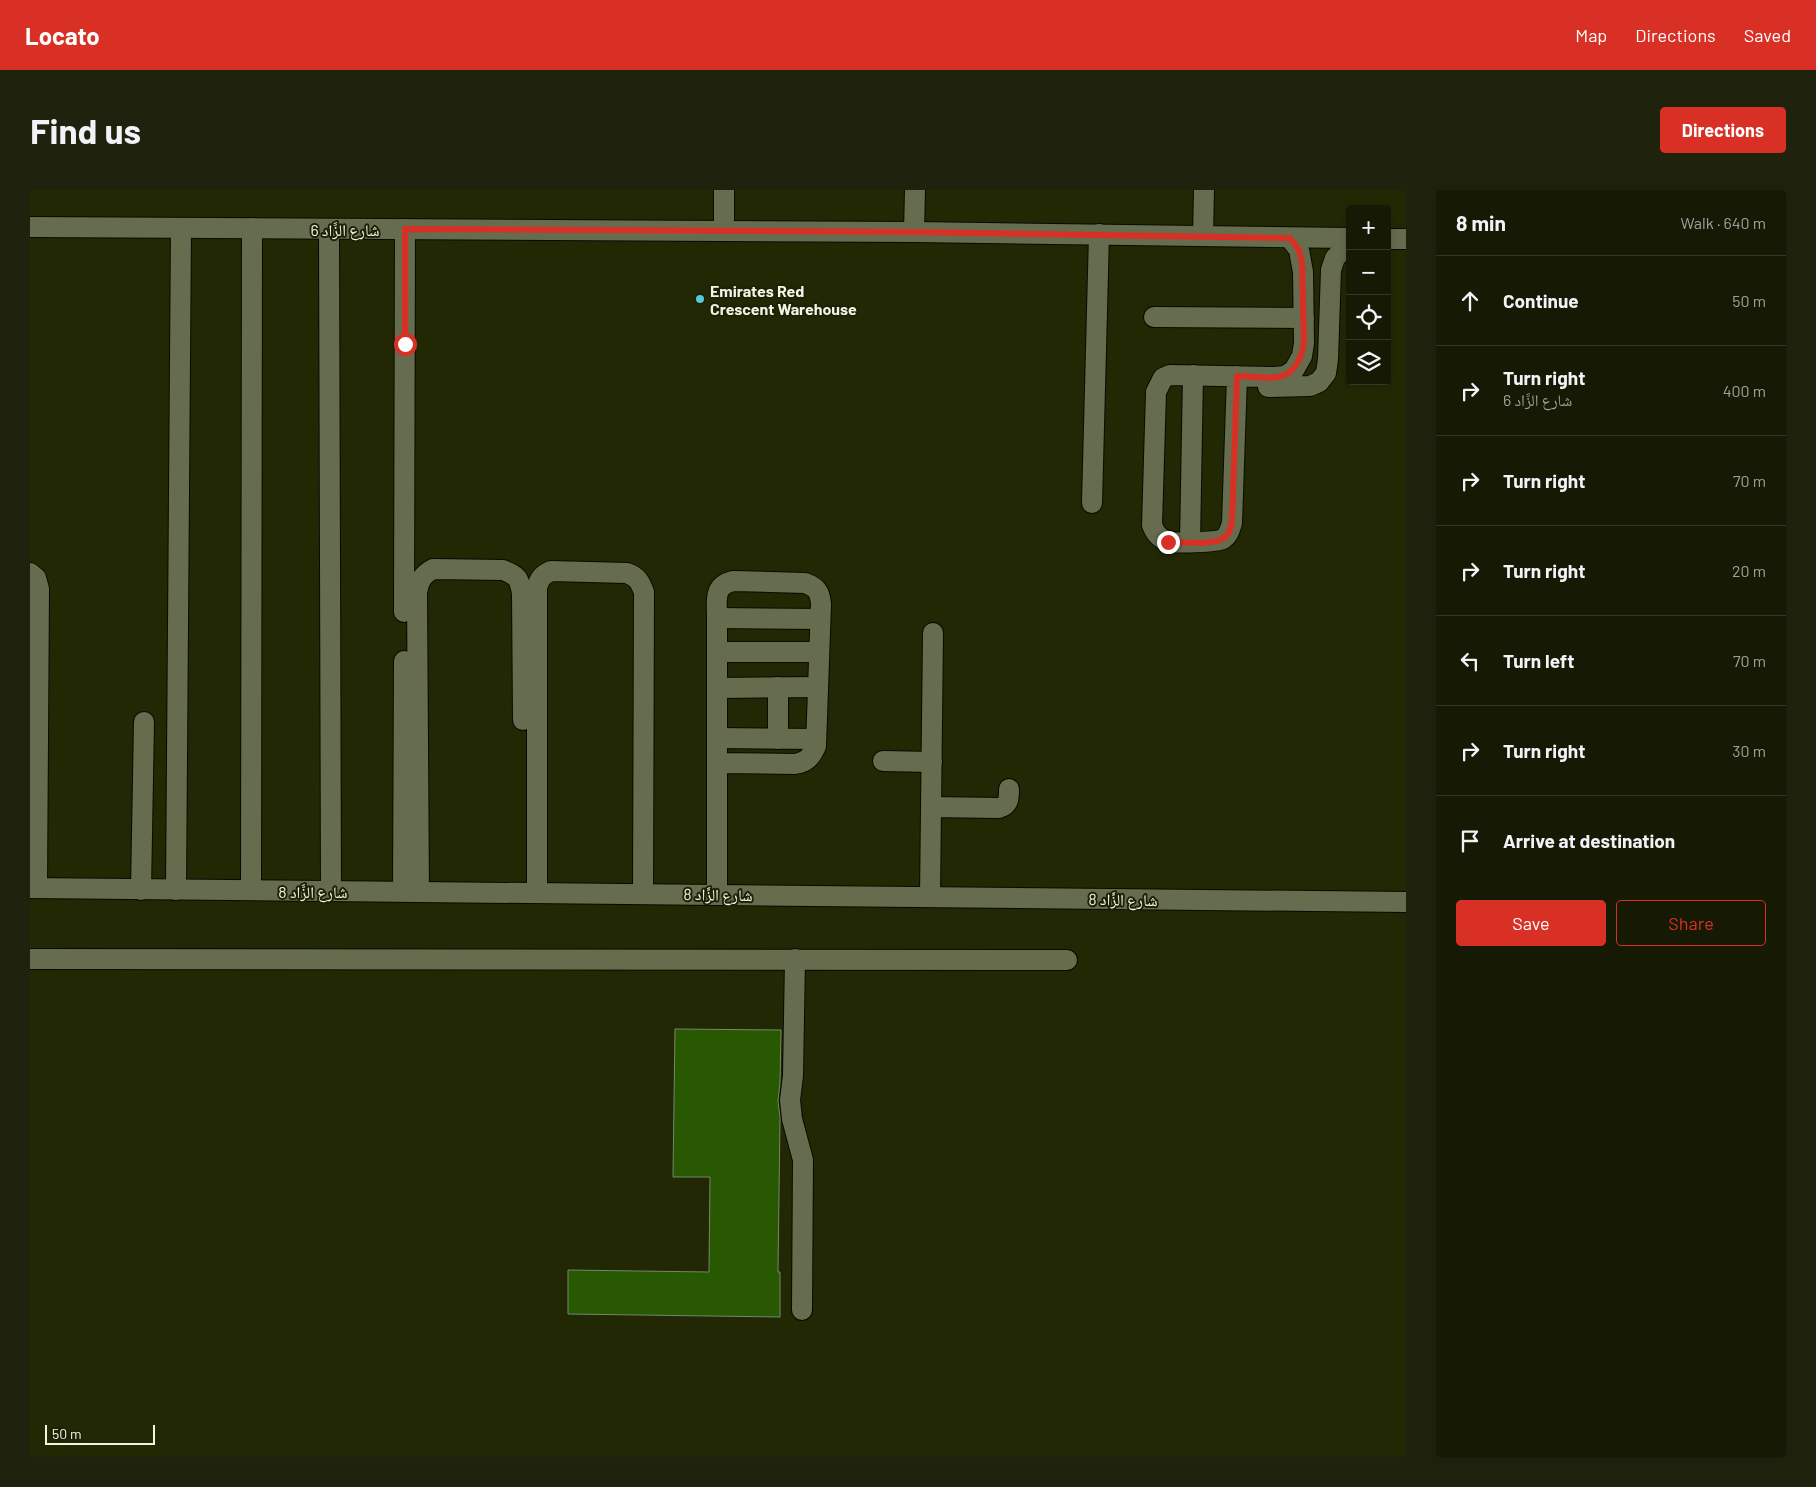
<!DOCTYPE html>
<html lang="en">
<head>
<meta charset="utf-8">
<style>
  body { margin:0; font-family:Barlow,"Noto Naskh Arabic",sans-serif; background:#1f230e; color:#f1f3f6 }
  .controls { position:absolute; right:15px; top:15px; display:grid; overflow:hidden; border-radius:5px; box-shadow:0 2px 8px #0003 }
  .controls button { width:45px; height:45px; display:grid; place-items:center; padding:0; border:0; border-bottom:1px solid #353826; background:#161a04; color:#f1f3f6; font:25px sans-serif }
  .scale { position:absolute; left:15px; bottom:12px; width:110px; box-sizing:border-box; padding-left:5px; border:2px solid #f1f5e4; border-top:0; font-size:14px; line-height:18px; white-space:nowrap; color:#f1f5e4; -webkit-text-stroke:4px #1d2206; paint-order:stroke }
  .stop { position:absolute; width:15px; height:15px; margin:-11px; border:4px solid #d93025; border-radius:50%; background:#fff }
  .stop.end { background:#d93025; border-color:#fff; box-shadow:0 1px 5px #0008 }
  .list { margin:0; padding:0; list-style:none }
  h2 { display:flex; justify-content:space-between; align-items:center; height:65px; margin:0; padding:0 20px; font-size:21px }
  h2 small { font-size:16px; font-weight:400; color:#9ea19a }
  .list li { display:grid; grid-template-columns:32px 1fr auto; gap:15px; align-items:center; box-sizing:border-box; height:90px; padding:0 20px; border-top:1px solid #353826 }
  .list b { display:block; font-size:19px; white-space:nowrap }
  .list p { margin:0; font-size:16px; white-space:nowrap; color:#9ea19a }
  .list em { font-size:16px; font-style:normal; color:#9ea19a }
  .actions { display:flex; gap:10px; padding:15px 20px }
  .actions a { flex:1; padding:11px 0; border:1px solid #d93025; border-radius:5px; text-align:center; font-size:18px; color:#d93025 }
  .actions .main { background:#d93025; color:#fff }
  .icon { flex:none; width:28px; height:28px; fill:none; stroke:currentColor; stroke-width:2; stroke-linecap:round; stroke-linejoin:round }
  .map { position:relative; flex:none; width:1376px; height:1267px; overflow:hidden; border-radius:5px }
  header { display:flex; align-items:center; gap:30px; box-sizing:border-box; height:70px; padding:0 25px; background:#d93025; color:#fff }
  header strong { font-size:24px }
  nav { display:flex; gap:28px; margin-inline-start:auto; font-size:18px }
  .intro { display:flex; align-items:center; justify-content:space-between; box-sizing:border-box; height:120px; padding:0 30px }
  h1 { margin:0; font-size:35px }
  .button { padding:12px 22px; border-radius:5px; background:#d93025; color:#fff; font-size:18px; font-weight:700 }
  main { display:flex; gap:30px; padding:0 30px }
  aside { flex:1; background:#161a04; border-radius:5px; box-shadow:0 2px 8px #0003 }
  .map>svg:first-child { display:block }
  .built { fill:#232804; fill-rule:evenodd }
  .building { fill:#285902; stroke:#74876c }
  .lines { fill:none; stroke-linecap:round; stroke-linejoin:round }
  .minor-casing { stroke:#080b00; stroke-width:22 }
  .minor { stroke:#666c4e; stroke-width:20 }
  .route { stroke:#d93025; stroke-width:6 }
  .poi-dot { fill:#55cadf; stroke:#1d2206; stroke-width:2 }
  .labels { text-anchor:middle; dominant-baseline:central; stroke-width:4; stroke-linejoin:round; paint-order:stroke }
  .street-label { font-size:16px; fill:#f1f5e4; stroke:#1d2206 }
  .poi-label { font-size:16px; font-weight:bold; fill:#f1f5e4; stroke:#1d2206; text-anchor:start }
</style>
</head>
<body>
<header>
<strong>Locato</strong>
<nav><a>Map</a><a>Directions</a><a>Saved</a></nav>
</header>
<div class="intro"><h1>Find us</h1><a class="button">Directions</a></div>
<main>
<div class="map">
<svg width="1376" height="1267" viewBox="0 0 1376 1267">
  <rect width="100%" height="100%" fill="#1d2206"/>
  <!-- built -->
  <path class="built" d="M0,0H1376V1267H0ZM1320,19H1357V191H1320Z"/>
  <!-- building -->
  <polygon class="building" points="645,839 751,840 750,892 748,911 750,927 748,1082 750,1082 750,1127 538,1124 538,1080 679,1082 680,987 643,987"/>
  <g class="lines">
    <defs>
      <g id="minor">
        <polyline points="694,0 694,41"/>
        <polyline points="0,37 884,42 1320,48"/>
        <polyline points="299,39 301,701"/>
        <polyline points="884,42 885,0"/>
        <polyline points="1173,46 1174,0"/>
        <polyline points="1357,49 1376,49"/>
        <polyline points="1124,127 1274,128"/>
        <path d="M1207,186L1202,333C1200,339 1199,345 1193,349C1187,352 1144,354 1138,351C1129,349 1125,343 1122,335L1126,202L1133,188L1140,185L1245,187L1255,186L1264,180L1272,166L1274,153L1273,82L1269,60L1260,48"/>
        <polyline points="1238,197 1280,196 1289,192 1296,183 1298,169 1301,80 1305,68 1320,52"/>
        <polyline points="1062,313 1069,44"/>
        <polyline points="1160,352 1163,185"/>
        <polyline points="0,383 6,388 9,399 7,698"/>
        <polyline points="374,422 375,39"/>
        <polyline points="687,428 790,429"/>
        <polyline points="687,462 789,462"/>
        <polyline points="687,498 788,497"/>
        <polyline points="687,548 786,549"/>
        <polyline points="748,549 748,497"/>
        <polyline points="853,571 902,572"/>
        <path d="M901,617L969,618C979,615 979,609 979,599"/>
        <polyline points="0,698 1376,712"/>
        <polyline points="111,700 114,532"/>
        <polyline points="146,700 151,38"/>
        <polyline points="221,700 222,38"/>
        <polyline points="373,701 374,471"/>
        <path d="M389,702L387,403C389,391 392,385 403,379L473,380C488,386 489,388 492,403L493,530"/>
        <path d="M507,702V398C509,389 512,385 521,381L597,383C608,387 610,392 614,402L613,704"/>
        <path d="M687,704V428C687,410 683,396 703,391L775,393C786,397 790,401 791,414L786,556C781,567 777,572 765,574L687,573"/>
        <polyline points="900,707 903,443"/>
        <polyline points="0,769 1037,770"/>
        <polyline points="765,769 763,886 760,910 762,929 773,970 772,1120"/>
      </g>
    </defs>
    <!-- minor casing -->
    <use href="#minor" class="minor-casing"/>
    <!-- minor -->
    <use href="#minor" class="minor"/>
  </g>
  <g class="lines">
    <!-- route -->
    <path class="route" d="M375,154V39L884,42L1260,48L1269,60L1272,72L1274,154C1265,197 1242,187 1207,186L1202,332C1201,338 1200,343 1195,347C1185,356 1152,352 1138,352"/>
  </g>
  <!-- markers -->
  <circle class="poi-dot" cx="670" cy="109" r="5"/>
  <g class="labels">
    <!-- street labels -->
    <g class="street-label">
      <text x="315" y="39">شارع الزَّاد 6</text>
      <text x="283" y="701">شارع الزَّاد 8</text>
      <text transform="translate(688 704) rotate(1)">شارع الزَّاد 8</text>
      <text transform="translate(1093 709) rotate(1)">شارع الزَّاد 8</text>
    </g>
    <!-- poi labels -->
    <g class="poi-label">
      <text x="680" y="100">Emirates Red<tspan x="680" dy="18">Crescent Warehouse</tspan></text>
    </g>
  </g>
</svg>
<div class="controls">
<button>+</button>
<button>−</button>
<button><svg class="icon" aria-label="locate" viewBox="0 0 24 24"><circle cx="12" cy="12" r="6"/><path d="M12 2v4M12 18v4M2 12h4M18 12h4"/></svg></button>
<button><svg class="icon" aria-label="layers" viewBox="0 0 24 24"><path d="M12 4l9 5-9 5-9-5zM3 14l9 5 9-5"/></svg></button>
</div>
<div class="scale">50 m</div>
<div class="stop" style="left:375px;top:154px"></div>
<div class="stop end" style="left:1138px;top:352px"></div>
</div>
<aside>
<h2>8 min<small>Walk · 640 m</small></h2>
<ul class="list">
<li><svg class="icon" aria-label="ahead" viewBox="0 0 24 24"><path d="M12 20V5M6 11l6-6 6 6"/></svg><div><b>Continue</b></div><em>50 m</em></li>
<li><svg class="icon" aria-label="right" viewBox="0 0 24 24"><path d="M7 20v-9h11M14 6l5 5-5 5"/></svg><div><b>Turn right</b><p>شارع الزَّاد 6</p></div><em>400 m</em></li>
<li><svg class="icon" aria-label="right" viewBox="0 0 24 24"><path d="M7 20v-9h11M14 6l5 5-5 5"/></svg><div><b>Turn right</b></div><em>70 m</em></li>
<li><svg class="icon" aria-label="right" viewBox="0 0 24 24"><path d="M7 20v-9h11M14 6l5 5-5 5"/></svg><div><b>Turn right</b></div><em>20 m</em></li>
<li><svg class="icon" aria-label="left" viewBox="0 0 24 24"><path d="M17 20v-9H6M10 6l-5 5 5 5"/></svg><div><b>Turn left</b></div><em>70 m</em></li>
<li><svg class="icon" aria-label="right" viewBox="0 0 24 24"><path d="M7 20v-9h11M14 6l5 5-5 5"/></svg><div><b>Turn right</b></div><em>30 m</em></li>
<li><svg class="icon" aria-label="arrive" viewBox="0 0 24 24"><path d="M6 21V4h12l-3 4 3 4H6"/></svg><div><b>Arrive at destination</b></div></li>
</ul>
<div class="actions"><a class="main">Save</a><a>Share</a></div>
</aside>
</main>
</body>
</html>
